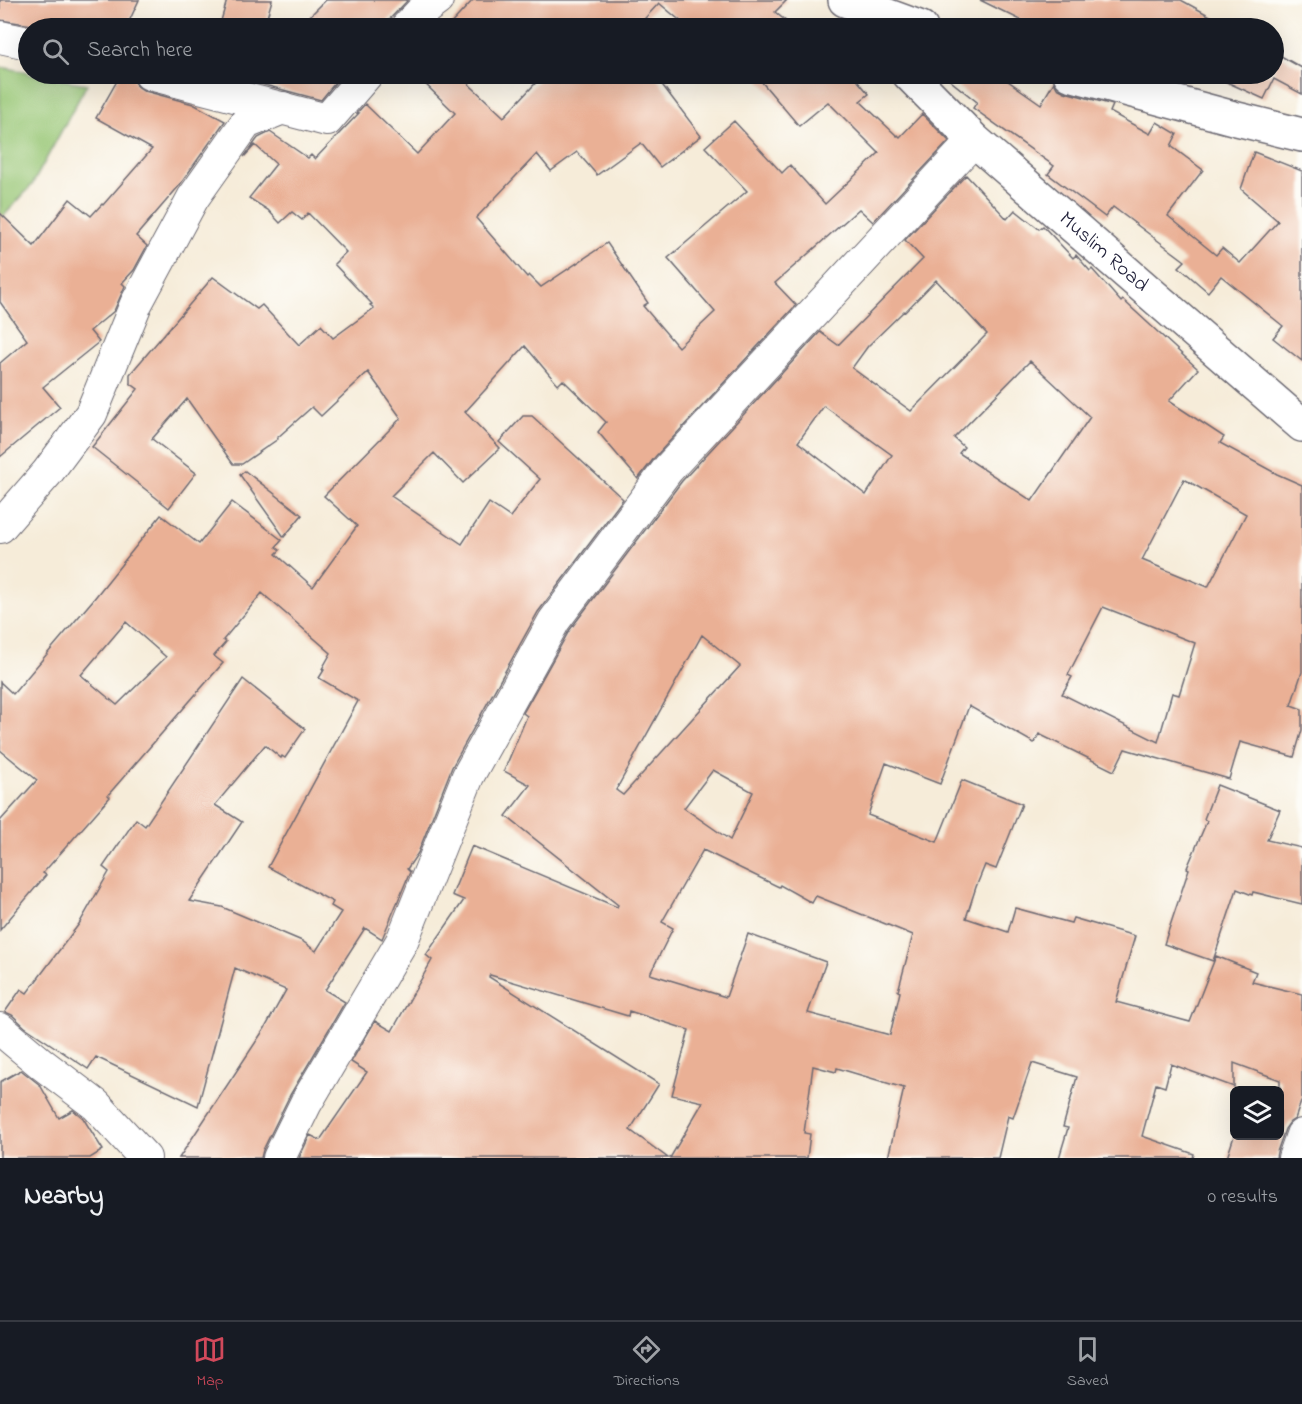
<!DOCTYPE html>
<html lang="en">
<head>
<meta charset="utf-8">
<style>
  body { margin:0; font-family:"Indie Flower",sans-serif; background:#20242c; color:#f1f3f6 }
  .controls { position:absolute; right:18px; bottom:18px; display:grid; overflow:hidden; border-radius:9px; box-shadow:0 6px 24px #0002 }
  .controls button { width:54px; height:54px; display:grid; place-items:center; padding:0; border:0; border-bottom:2px solid #363941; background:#171b24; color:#f1f3f6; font:30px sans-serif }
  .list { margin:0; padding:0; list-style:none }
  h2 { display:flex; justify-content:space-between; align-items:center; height:78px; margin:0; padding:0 24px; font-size:26px }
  h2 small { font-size:20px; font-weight:400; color:#9ea1a6 }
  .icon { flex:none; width:33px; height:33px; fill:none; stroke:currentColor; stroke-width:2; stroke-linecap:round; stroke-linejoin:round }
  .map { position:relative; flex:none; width:1302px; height:1158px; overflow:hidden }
  .search { position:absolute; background:#171b24; box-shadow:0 6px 24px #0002; left:18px; right:18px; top:18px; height:66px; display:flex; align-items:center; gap:15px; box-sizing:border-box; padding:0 21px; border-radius:33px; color:#9ea1a6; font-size:22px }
  .sheet { height:162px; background:#171b24 }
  nav { display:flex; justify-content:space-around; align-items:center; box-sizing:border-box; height:84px; border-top:2px solid #363941; background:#171b24; font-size:16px; color:#9ea1a6 }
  nav a { display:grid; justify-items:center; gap:3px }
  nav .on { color:#d1495b }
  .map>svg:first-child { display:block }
  .green { fill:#97c675; stroke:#5c7458; stroke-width:1.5 }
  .building { fill:#eab095; fill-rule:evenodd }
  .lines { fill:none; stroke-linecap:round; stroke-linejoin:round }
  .minor-casing { stroke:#6c6972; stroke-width:34 }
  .tertiary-casing { stroke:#6c6972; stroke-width:36 }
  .minor { stroke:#fff; stroke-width:32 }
  .tertiary { stroke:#fff; stroke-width:33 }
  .labels { text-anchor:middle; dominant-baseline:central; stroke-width:4.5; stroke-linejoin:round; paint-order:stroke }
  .street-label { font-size:21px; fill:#22223b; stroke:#fdfcf7 }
</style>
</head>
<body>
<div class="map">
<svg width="1302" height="1158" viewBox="0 0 1302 1158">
  <rect width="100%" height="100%" fill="#fdfcf7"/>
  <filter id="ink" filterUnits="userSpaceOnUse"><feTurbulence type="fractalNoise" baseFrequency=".0167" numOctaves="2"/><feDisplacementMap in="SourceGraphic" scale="12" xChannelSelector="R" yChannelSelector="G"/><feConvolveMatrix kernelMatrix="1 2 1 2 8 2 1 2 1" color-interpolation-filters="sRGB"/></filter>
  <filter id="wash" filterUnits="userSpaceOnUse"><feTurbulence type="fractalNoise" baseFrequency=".008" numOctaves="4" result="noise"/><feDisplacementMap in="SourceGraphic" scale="24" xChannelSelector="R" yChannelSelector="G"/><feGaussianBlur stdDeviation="1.35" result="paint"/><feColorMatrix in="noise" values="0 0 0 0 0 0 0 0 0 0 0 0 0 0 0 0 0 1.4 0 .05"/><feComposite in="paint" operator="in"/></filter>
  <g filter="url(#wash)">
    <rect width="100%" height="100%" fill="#f6ecd9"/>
    <!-- green -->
    <polygon class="green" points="0,67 28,72 28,74 87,84 32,185 0,220"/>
    <g id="blocks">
      <!-- building -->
      <g class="building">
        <polygon points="0,0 139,0 126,28 68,28 49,23 48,28 38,28 32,25 0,20"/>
        <polygon points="227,0 272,0 264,28 219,28"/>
        <polygon points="326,0 408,0 381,28 323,28 310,16"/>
        <polygon points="473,0 787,0 775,12 794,28 689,28 659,3 636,28 447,28"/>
        <polygon points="980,0 1181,0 1232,28 1037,28"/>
        <polygon points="1274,52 1302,68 1302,94 1274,79 1264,99 1209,74 1274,74"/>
        <polygon points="121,74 125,74 133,77 137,86 145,91 193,104 225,121 179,186 136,236 147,246 134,270 122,283 125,286 114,311 90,331 99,342 43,387 60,407 0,457 0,363 27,340 0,302 0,213 34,246 70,199 91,216 102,204 103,205 152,149 96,118"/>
        <polygon points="264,74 334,74 339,78 321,100 261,84"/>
        <path d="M415,74H458L504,117L544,74H654L701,136L660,167L641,143L597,175L577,152L551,171L537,154L476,218L527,277L529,275L541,287L607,243L648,303L643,306L678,347L715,312L668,258L747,191L705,147L734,121L782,173L790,165L825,204L879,153L828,102L799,126L755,74H852L869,94L860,101L897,136L898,135L900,137L922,114L949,141L873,222L859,209L775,283L796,305L655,457L638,479L598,432L606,422L563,380L558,385L525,346L465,412L500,448L463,483L434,453L391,496L462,544L489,503L510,517L540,479L499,442L523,416H532L623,499L538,612L452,767L418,853L407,869L410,872L382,939L365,928L325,990L345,1002L290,1095L263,1150L261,1158H179L265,1028L286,990L235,968L198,1106L96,1057L88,1069L25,1027L12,1015L5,1012L21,989L27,993L79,924L109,872L103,867L136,819L145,826L243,679L305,729L285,758L282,756L281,758L265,745L215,805L242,822L189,901L222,907L302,941L316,951L341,912L331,906L333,902L268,867L358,701L319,678L324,670L322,669L331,653L262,593L223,640L226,642L214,656L223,663L108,795L110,797L43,873L46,875L0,930V821L37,780L0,750V682L13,694L93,600L161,515L199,544L232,502L282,540L276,547L280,550L276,554L313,587L357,526L324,496L401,418L368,372L321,416L312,407L277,438L278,439L242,464H233L187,399L152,439L196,473L169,508L92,447L138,389L130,383V374L213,277L257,309L262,305L299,345L321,325L333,338L374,308L370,305L372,304L334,264L346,252L308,213L302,220L292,212L280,223L268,210L249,198L276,164L255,145L244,157L258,138L270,132L308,158L311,155L315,159L359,113H357L365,104L417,154L455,113ZM126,622L166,657L117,705L81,675Z"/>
        <polygon points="942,74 998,74 1041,104 1054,82 1057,88 1065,92 1113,105 1110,112 1150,134 1157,122 1177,134 1171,146 1203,170 1168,216 1216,255 1222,248 1240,263 1278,221 1241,189 1254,152 1302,171 1302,361 1273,338 1283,326 1221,276 1208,292 1179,267 1185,261 1113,207 1105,217 1048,174 1054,166 973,108 977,102"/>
        <path d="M966,175L1007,219L1015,210L1039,229L1043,226L1073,258L1076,255L1090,271L1092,269L1121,302L1123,300L1198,369L1169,401L1224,437L1220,443L1277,474L1302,485V672L1291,705L1302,709V730L1294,757L1240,742L1229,779L1125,749L1114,771L1039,734L1034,743L969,706L940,784L886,763L868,815L937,842L962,780L1022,804L996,869L985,865L976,887L966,918L1008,932L1015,908L1071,923L1073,918L1135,936L1116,1002L1190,1022L1216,956L1256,972L1252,982L1302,994V1099L1295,1119L1290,1122L1285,1129L1277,1152L1276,1158H1227L1234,1136H1280V1080L1234,1063V1087L1171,1064L1165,1087L1156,1084L1142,1136L1194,1154L1193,1158H1059L1068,1128L1063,1127L1077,1077L1032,1063L1013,1118L1008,1116L998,1158H888L904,1088L837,1068L836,1072L813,1066L804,1133L810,1134L807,1158H670L703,1102L672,1095L689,1030L629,1011L628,1016L490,975L489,977L659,1084L630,1130L668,1158H299L310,1135L320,1140L367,1072L351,1062L375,1021L392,1031L432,960L426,955L464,900L452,895L472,846L617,907L618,905L506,816L530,785L504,771L527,716L523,713L569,631L682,481L820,332L838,345L923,259L905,240ZM936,280L987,334L911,411L852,368L868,346L904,311L905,312ZM1030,361L1090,417L1032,501L959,453L964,447L954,438ZM824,406L892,455L866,495L798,442ZM1184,479L1246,514L1208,587L1142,560ZM1103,607L1195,643L1179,695L1172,693L1158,742L1062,694L1072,677L1068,675ZM702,635L740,666L623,795L616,790ZM713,770L753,792L730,840L684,808ZM703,850L779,887L780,885L812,903L816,896L913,935L898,991L900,992L890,1035L808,1013L826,962L748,934L726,997L650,974L673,928L662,922Z"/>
        <polygon points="245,471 302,515 284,537 240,475"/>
        <polygon points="1217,785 1280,810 1267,840 1302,848 1302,904 1253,892 1252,895 1237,889 1213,961 1164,944 1189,869 1187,868 1207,821 1204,819"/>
        <polygon points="21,1070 40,1085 59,1118 73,1110 83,1118 103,1150 90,1158 0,1158 0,1082"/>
      </g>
    </g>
  </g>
  <g filter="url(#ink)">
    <use href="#blocks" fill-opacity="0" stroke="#6c6972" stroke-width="1.5"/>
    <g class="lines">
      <defs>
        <g id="minor">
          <polyline points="406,28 421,12 437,0"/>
          <polyline points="0,37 28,43"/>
          <polyline points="150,74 327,120 367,74"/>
          <polyline points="0,527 47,473 91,414 136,304 193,198 246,123 283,108"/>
          <polyline points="0,1029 42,1064 96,1105 145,1158"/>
          <polyline points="279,1158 306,1103 402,941 468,776 554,621 668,469 974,140"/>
          <polyline points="1294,1158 1302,1135"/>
        </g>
        <g id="tertiary">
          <polyline points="845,0 921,28"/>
          <path id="s1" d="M909,74L974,140L1302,425"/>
          <polyline points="1070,74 1237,119 1302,135"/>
        </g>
      </defs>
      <!-- minor casing -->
      <use href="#minor" class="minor-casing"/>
      <!-- tertiary casing -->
      <use href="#tertiary" class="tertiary-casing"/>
      <!-- minor -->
      <use href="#minor" class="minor"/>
      <!-- tertiary -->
      <use href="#tertiary" class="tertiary"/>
    </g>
  </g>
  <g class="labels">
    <!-- street labels -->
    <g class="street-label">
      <text stroke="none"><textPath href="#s1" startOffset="264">Muslim Road</textPath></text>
    </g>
  </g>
</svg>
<div class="controls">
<button><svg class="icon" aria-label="layers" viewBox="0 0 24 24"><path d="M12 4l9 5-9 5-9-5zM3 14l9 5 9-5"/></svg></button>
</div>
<div class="search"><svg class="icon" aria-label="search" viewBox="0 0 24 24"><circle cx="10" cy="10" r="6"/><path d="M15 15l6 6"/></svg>Search here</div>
</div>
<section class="sheet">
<h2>Nearby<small>0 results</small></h2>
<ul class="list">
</ul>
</section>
<nav>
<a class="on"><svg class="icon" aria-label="map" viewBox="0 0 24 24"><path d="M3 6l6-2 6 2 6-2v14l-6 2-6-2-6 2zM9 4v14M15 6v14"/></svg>Map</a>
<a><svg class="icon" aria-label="directions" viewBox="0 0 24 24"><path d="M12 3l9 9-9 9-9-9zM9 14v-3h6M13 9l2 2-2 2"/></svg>Directions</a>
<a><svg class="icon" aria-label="saved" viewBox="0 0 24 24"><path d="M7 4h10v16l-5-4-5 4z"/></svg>Saved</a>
</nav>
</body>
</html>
